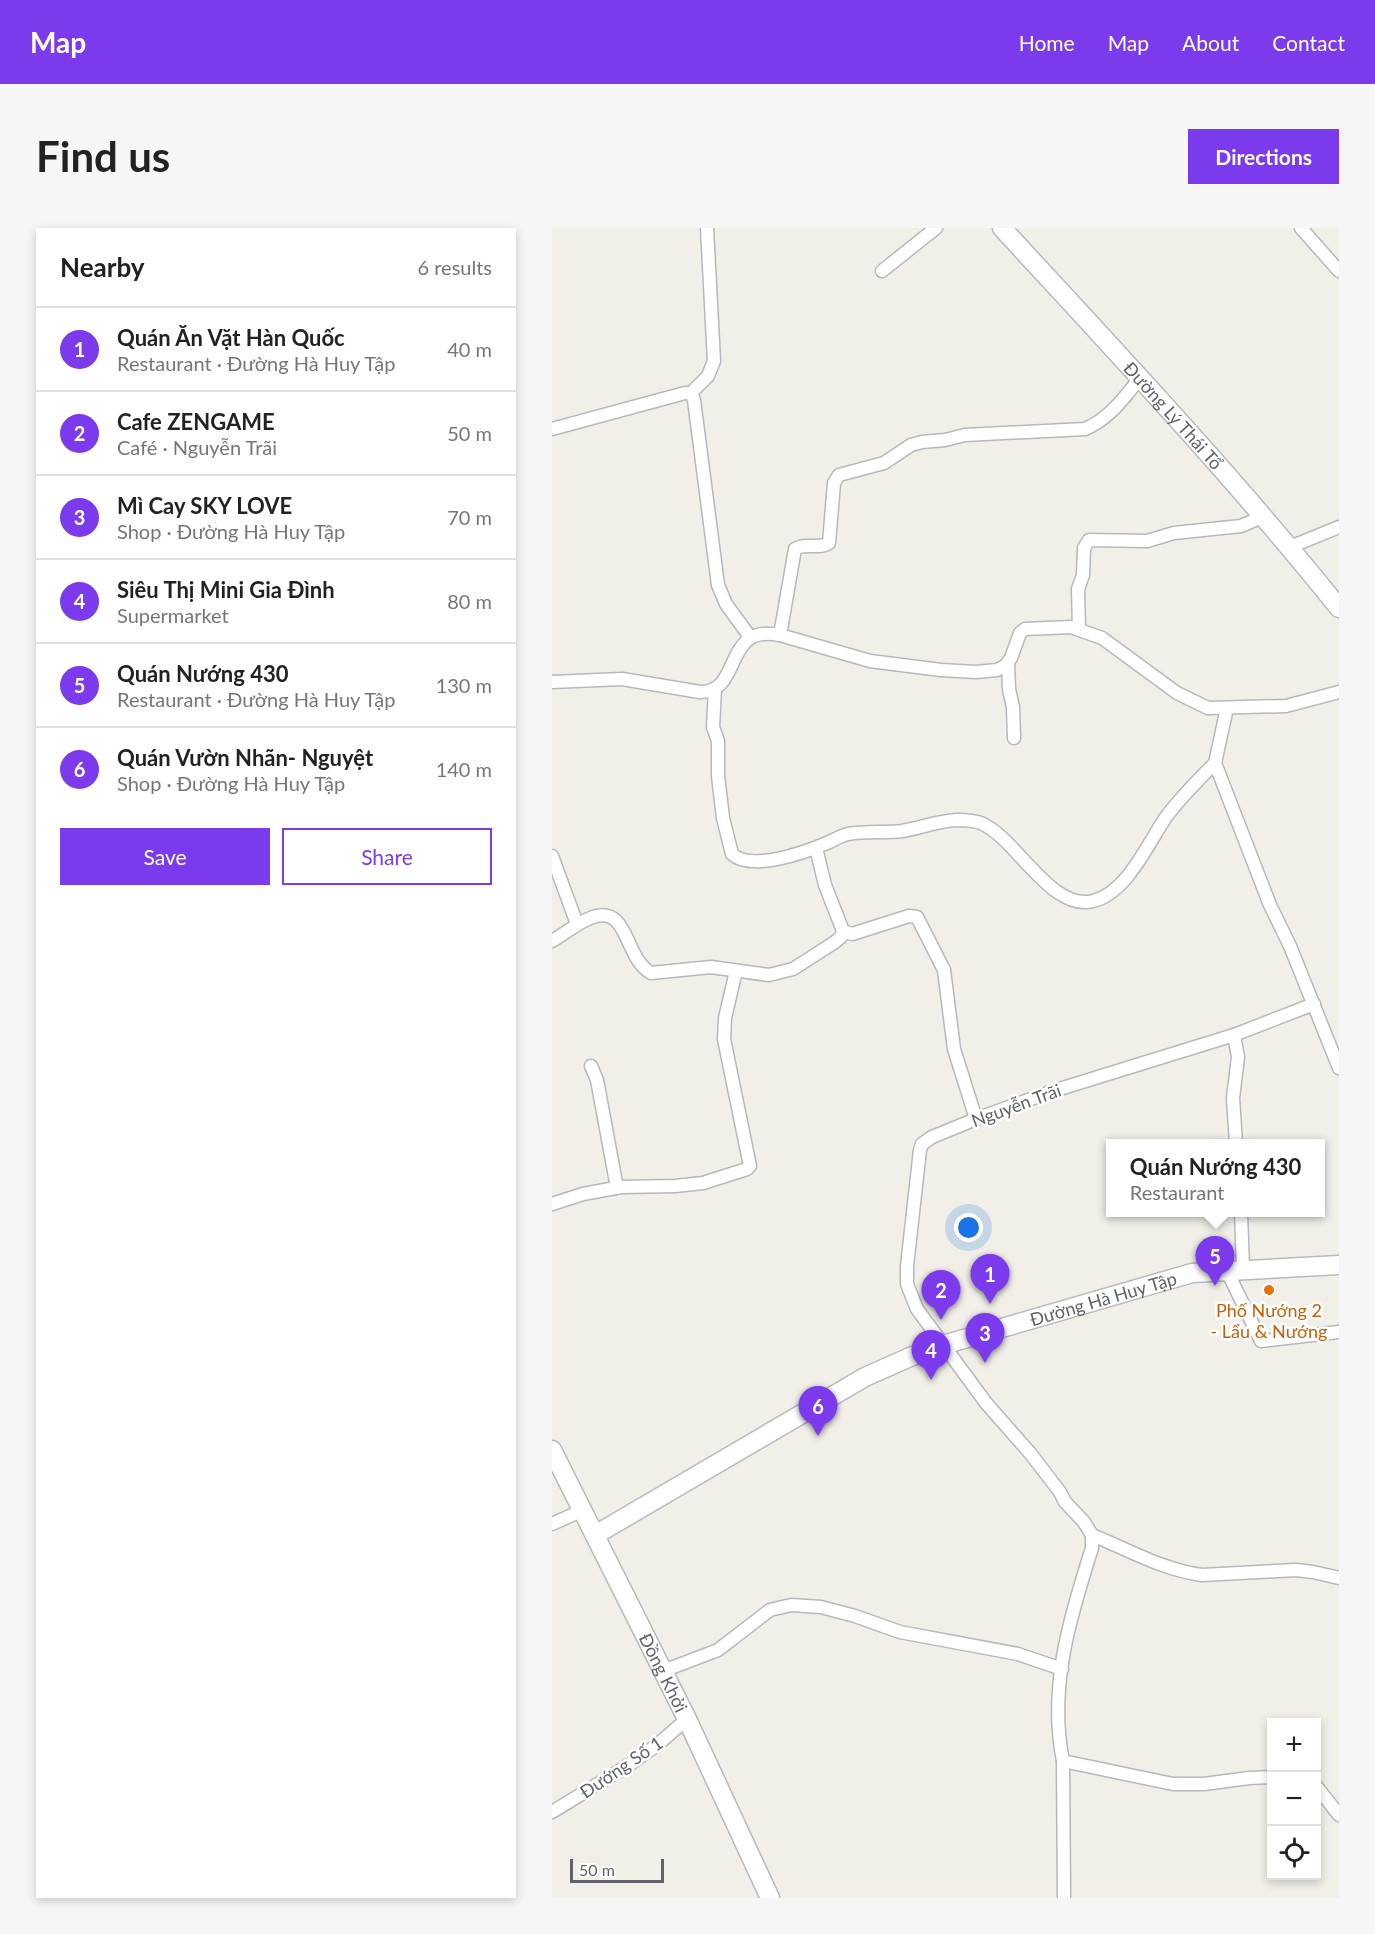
<!DOCTYPE html>
<html lang="en">
<head>
<meta charset="utf-8">
<style>
  body { margin:0; font-family:Lato,sans-serif; background:#f6f6f6; color:#222 }
  .controls { position:absolute; right:18px; bottom:18px; display:grid; overflow:hidden; border-radius:0px; box-shadow:0 3px 9px #0003 }
  .controls button { width:54px; height:54px; display:grid; place-items:center; padding:0; border:0; border-bottom:2px solid #e0e0e0; background:#fff; color:#222; font:30px sans-serif }
  .scale { position:absolute; left:18px; bottom:15px; width:94px; box-sizing:border-box; padding-left:6px; border:3px solid #5f6368; border-top:0; font-size:16px; line-height:21px; white-space:nowrap; color:#5f6368; -webkit-text-stroke:4px #fff; paint-order:stroke }
  .you { position:absolute; left:417px; top:1000px; width:21px; height:21px; margin:-15px; border:4px solid #fff; border-radius:50%; background:#1a73e8; box-shadow:0 0 0 9px #1a73e833 }
  .badge { display:grid; place-items:center; width:39px; height:39px; border-radius:50%; background:#7c3aed; color:#fff; font-size:20px; font-weight:700 }
  .pin { position:absolute; translate:-50% -50px; filter:drop-shadow(0 2px 3px #0008) }
  .pin::after { content:''; position:absolute; top:32px; width:21px; height:18px; background:inherit; clip-path:polygon(0 0,100% 0,50% 100%) }
  .popup { position:absolute; left:554px; top:911px; width:219px; height:78px; box-sizing:border-box; display:grid; place-content:center; border-radius:0px; background:#fff; filter:drop-shadow(0 2px 4px #0005); font-size:20px; white-space:nowrap; color:#767676 }
  .popup b { font-size:22px; color:#222 }
  .popup::after { content:''; position:absolute; left:50%; top:100%; margin-left:-12px; border:12px solid transparent; border-top-color:#fff }
  .list { margin:0; padding:0; list-style:none }
  h2 { display:flex; justify-content:space-between; align-items:center; height:78px; margin:0; padding:0 24px; font-size:26px }
  h2 small { font-size:20px; font-weight:400; color:#767676 }
  .list li { display:grid; grid-template-columns:39px 1fr auto; gap:18px; align-items:center; box-sizing:border-box; height:84px; padding:0 24px; border-top:2px solid #e0e0e0 }
  .list b { display:block; font-size:22px; white-space:nowrap }
  .list p { margin:0; font-size:20px; white-space:nowrap; color:#767676 }
  .list em { font-size:20px; font-style:normal; color:#767676 }
  .actions { display:flex; gap:12px; padding:18px 24px }
  .actions a { flex:1; padding:14px 0; border:2px solid #7c3aed; border-radius:0px; text-align:center; font-size:21px; color:#7c3aed }
  .actions .main { background:#7c3aed; color:#fff }
  .icon { flex:none; width:33px; height:33px; fill:none; stroke:currentColor; stroke-width:2; stroke-linecap:round; stroke-linejoin:round }
  .map { position:relative; flex:none; width:787px; height:1670px; overflow:hidden; border-radius:0px }
  header { display:flex; align-items:center; gap:36px; box-sizing:border-box; height:84px; padding:0 30px; background:#7c3aed; color:#fff }
  header strong { font-size:28px }
  nav { display:flex; gap:33px; margin-inline-start:auto; font-size:21px }
  .intro { display:flex; align-items:center; justify-content:space-between; box-sizing:border-box; height:144px; padding:0 36px }
  h1 { margin:0; font-size:42px }
  .button { padding:15px 27px; border-radius:0px; background:#7c3aed; color:#fff; font-size:21px; font-weight:700 }
  main { display:flex; gap:36px; padding:0 36px }
  aside { flex:1; background:#fff; border-radius:0px; box-shadow:0 3px 9px #0003 }
  .map>svg:first-child { display:block }
  .lines { fill:none; stroke-linecap:round; stroke-linejoin:round }
  .street-casing { stroke:#b5b8bc; stroke-width:15 }
  .secondary-casing { stroke:#b6babf; stroke-width:21 }
  .street { stroke:#fff; stroke-width:12 }
  .secondary { stroke:#fff; stroke-width:18 }
  .food-dot { fill:#e8710a; stroke:#fff; stroke-width:2 }
  .labels { text-anchor:middle; dominant-baseline:central; stroke-width:5; stroke-linejoin:round; paint-order:stroke }
  .street-label { font-size:18px; fill:#5f6368; stroke:#fff }
  .food-label { font-size:18px; fill:#c56008; stroke:#fff }
</style>
</head>
<body>
<header>
<strong>Map</strong>
<nav><a>Home</a><a>Map</a><a>About</a><a>Contact</a></nav>
</header>
<div class="intro"><h1>Find us</h1><a class="button">Directions</a></div>
<main>
<aside>
<h2>Nearby<small>6 results</small></h2>
<ul class="list">
<li><span class="badge">1</span><div><b>Quán Ăn Vặt Hàn Quốc</b><p>Restaurant · Đường Hà Huy Tập</p></div><em>40 m</em></li>
<li><span class="badge">2</span><div><b>Cafe ZENGAME</b><p>Café · Nguyễn Trãi</p></div><em>50 m</em></li>
<li><span class="badge">3</span><div><b>Mì Cay SKY LOVE</b><p>Shop · Đường Hà Huy Tập</p></div><em>70 m</em></li>
<li><span class="badge">4</span><div><b>Siêu Thị Mini Gia Đình</b><p>Supermarket</p></div><em>80 m</em></li>
<li><span class="badge">5</span><div><b>Quán Nướng 430</b><p>Restaurant · Đường Hà Huy Tập</p></div><em>130 m</em></li>
<li><span class="badge">6</span><div><b>Quán Vườn Nhãn- Nguyệt</b><p>Shop · Đường Hà Huy Tập</p></div><em>140 m</em></li>
</ul>
<div class="actions"><a class="main">Save</a><a>Share</a></div>
</aside>
<div class="map">
<svg width="787" height="1670" viewBox="0 0 787 1670">
  <rect width="100%" height="100%" fill="#f1efe8"/>
  <g class="lines">
    <defs>
      <g id="street">
        <polyline points="749,0 787,43"/>
        <polyline points="330,43 384,0"/>
        <polyline points="139,165 156,148 162,133 155,0"/>
        <polyline points="0,201 133,165 139,165 142,172 166,357 174,376 198,409"/>
        <polyline points="738,319 787,299"/>
        <polyline points="527,401 526,361 531,347 532,320 537,312 595,313 622,305 689,298 710,289"/>
        <path d="M228,407L243,321C253,314 267,322 277,315L282,255L287,247L332,235L359,217L370,214L393,212L413,207L533,201C557,191 573,169 588,150"/>
        <polyline points="456,435 457,461 461,479 462,510"/>
        <path d="M0,454L70,451L148,464C191,465 170,395 228,407L318,433L389,442L424,444L445,442L453,438L459,430L468,405L473,401L519,399L550,410L625,465L656,480L734,478L787,464"/>
        <path d="M163,461L161,499L166,513V548L171,590L180,626C199,644 254,624 275,615C282,612 288,608 296,606C314,603 333,605 350,603C368,600 386,593 404,592C412,592 423,592 431,596C465,612 500,684 541,673C575,665 596,615 614,589C628,570 646,552 663,535"/>
        <polyline points="675,480 663,535 718,677 738,718 787,840"/>
        <polyline points="0,628 25,696"/>
        <polyline points="291,703 300,706 357,688 365,689 392,742 402,821 424,891"/>
        <path d="M0,713C14,705 26,694 41,689C77,677 72,730 99,745L159,739L217,747L241,741L283,714L289,709L291,703L273,657L264,620"/>
        <polyline points="682,807 686,829 681,870 684,916"/>
        <polyline points="39,838 45,852 65,960"/>
        <polyline points="0,976 31,966 69,959 123,958 151,955 195,941 198,938 172,811 173,790 184,743"/>
        <polyline points="689,984 691,1042"/>
        <polyline points="675,1043 709,1113 787,1104"/>
        <polyline points="0,1296 31,1282"/>
        <path d="M540,1307C575,1321 611,1342 650,1347L744,1342L761,1344L787,1350"/>
        <polyline points="111,1443 166,1422 218,1382 239,1377 269,1379 303,1388 348,1404 466,1426 510,1441"/>
        <polyline points="511,1533 621,1556 652,1556 697,1550 720,1549"/>
        <polyline points="764,1558 787,1587"/>
        <polyline points="0,1584 77,1537 105,1517 135,1491"/>
        <path d="M512,1670L511,1533C496,1460 518,1389 540,1320V1307L532,1294L513,1274L508,1264L478,1225L434,1175L365,1081L355,1056V1038L368,922L370,916L380,909L424,891L501,863L682,807L762,776"/>
      </g>
      <g id="secondary">
        <path id="s1" d="M450,0C564,124 681,248 787,380"/>
        <path id="s2" d="M0,1222L135,1491L218,1670"/>
        <path id="s3" d="M43,1307L313,1149L358,1129L391,1117L640,1045L787,1037"/>
      </g>
    </defs>
    <!-- street casing -->
    <use href="#street" class="street-casing"/>
    <!-- secondary casing -->
    <use href="#secondary" class="secondary-casing"/>
    <!-- street -->
    <use href="#street" class="street"/>
    <!-- secondary -->
    <use href="#secondary" class="secondary"/>
  </g>
  <!-- markers -->
  <circle class="food-dot" cx="717" cy="1062" r="6"/>
  <g class="labels">
    <!-- street labels -->
    <g class="street-label">
      <text stroke="none"><textPath href="#s1" startOffset="254">Đường Lý Thái Tổ</textPath></text>
      <text transform="translate(464 877) rotate(-20)">Nguyễn Trãi</text>
      <text stroke="none"><textPath href="#s3" startOffset="564">Đường Hà Huy Tập</textPath></text>
      <text stroke="none"><textPath href="#s2" startOffset="249">Đồng Khởi</textPath></text>
      <text transform="translate(69 1539) rotate(-34)">Đướng Số 1</text>
    </g>
    <!-- food labels -->
    <g class="food-label">
      <text x="717" y="1082">Phố Nướng 2<tspan x="717" dy="21">- Lẩu &amp; Nướng</tspan></text>
    </g>
  </g>
</svg>
<div class="controls">
<button>+</button>
<button>−</button>
<button><svg class="icon" aria-label="locate" viewBox="0 0 24 24"><circle cx="12" cy="12" r="6"/><path d="M12 2v4M12 18v4M2 12h4M18 12h4"/></svg></button>
</div>
<div class="scale">50 m</div>
<div class="you"></div>
<div class="pin badge" style="left:438px;top:1076px">1</div>
<div class="pin badge" style="left:389px;top:1092px">2</div>
<div class="pin badge" style="left:433px;top:1135px">3</div>
<div class="pin badge" style="left:379px;top:1152px">4</div>
<div class="pin badge" style="left:663px;top:1058px">5</div>
<div class="popup"><b>Quán Nướng 430</b>Restaurant</div>
<div class="pin badge" style="left:266px;top:1208px">6</div>
</div>
</main>
</body>
</html>
